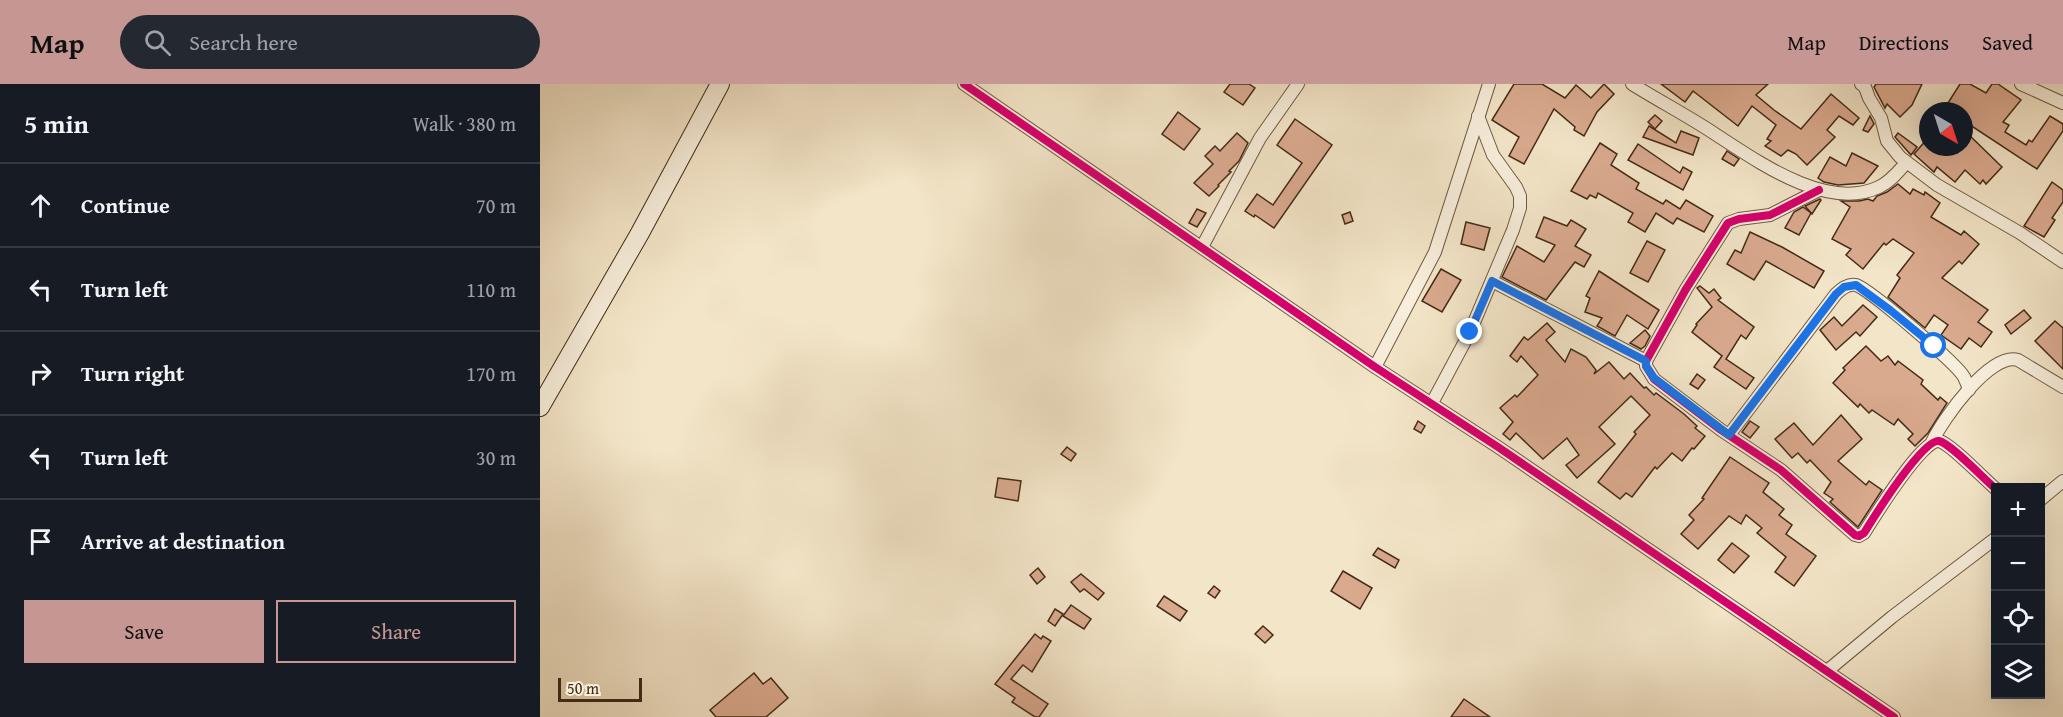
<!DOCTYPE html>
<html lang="en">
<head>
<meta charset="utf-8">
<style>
  body { margin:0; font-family:"Gentium Book Plus",serif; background:#242831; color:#f1f3f6 }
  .controls { position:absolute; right:18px; bottom:18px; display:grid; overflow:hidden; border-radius:0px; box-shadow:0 6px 24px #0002 }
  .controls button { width:54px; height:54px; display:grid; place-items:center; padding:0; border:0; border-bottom:2px solid #363941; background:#171b24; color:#f1f3f6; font:30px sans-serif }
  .compass { position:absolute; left:1379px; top:18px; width:54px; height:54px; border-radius:50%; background:#171b24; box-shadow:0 6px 24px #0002; rotate:141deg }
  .scale { position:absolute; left:18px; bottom:15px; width:84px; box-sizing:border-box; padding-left:6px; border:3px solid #442b16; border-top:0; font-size:16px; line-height:21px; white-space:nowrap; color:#442b16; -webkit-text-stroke:4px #f7eedb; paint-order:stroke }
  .stop { position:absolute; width:18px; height:18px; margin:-14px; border:4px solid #1a73e8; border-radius:50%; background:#fff }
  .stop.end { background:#1a73e8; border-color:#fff; box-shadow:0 2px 6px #0008 }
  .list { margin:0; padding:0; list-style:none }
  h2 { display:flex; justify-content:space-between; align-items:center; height:78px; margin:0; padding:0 24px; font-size:26px }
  h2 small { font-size:20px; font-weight:400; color:#9ea1a6 }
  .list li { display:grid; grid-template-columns:39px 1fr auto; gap:18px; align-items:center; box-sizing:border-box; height:84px; padding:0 24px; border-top:2px solid #363941 }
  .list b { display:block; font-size:22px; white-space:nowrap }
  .list em { font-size:20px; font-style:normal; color:#9ea1a6 }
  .actions { display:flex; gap:12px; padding:18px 24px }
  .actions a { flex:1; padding:14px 0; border:2px solid #c59692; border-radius:0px; text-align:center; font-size:21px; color:#c59692 }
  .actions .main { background:#c59692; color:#111 }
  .icon { flex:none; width:33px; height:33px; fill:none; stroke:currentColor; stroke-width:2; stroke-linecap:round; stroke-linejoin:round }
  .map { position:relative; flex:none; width:1523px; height:633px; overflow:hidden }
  header { display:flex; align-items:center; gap:36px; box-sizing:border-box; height:84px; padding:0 30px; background:#c59692; color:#111 }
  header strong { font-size:28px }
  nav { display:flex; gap:33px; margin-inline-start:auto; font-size:21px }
  .search { width:420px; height:54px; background:#242831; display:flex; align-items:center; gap:15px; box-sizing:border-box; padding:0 21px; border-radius:33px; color:#9ea1a6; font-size:22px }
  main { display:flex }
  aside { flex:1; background:#171b24 }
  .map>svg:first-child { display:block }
  .building { fill:#daaa8f; stroke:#442b16; stroke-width:1.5 }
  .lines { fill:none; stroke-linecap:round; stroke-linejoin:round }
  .street-casing { stroke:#705a42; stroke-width:14 }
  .secondary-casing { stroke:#442b16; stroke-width:20 }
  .street { stroke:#f7eedb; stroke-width:12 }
  .secondary { stroke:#f7eedb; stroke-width:18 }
  .cycleway-casing { stroke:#f7eedb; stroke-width:11 }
  .cycleway { stroke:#d6006c; stroke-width:8 }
  .route { stroke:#1a73e8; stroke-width:8 }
</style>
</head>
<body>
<header>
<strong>Map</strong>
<div class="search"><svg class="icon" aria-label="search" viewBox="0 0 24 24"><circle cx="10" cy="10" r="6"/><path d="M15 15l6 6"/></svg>Search here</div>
<nav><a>Map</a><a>Directions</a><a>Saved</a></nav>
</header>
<main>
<aside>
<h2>5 min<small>Walk · 380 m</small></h2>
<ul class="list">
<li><svg class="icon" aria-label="ahead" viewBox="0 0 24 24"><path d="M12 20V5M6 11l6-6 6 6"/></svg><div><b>Continue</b></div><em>70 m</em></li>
<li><svg class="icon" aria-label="left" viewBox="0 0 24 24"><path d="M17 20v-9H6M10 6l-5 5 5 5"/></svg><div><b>Turn left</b></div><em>110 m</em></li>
<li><svg class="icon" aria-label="right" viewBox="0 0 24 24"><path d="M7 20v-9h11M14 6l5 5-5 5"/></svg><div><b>Turn right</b></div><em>170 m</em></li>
<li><svg class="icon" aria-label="left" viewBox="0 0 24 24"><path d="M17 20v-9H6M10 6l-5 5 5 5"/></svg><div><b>Turn left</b></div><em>30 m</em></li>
<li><svg class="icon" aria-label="arrive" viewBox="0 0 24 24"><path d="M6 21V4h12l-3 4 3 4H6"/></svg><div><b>Arrive at destination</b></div></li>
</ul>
<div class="actions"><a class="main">Save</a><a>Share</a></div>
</aside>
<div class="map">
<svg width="1523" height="633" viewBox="0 0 1523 633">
  <rect width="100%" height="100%" fill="#f3e5c8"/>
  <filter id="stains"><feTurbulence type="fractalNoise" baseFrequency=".00333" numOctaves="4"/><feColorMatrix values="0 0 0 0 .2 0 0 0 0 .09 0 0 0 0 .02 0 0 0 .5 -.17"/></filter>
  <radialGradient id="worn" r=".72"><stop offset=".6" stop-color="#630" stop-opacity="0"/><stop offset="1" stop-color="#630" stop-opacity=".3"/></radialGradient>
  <!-- building -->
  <g class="building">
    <polygon points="690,0 709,0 715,4 703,21 684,8"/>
    <polygon points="974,0 1002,0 1025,14 1036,1 1051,14 1064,0 1074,10 1057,28 1044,52 1034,46 1035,43 1014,25 984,80 969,72 979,53 952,36"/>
    <polygon points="1121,0 1228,0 1216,11 1234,26 1261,45 1291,10 1319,34 1313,41 1299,32 1287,46 1295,53 1267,81 1256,70 1248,66 1241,72 1225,62 1231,57 1227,55 1236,41 1212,22 1198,42 1153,7 1145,18"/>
    <polygon points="1336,0 1382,0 1372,21 1360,33 1347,20 1345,24 1334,3"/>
    <polygon points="1420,0 1430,0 1446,9 1452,0 1458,0 1481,16 1463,38 1469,41 1465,48 1486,61 1489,56 1492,58 1510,32 1523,40 1523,47 1497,85 1424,37 1424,27 1408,19"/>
    <polygon points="638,28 660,45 644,66 622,50"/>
    <polygon points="1115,31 1122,37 1115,45 1108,38"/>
    <polygon points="1330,32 1334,40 1328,48 1323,46"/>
    <polygon points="755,35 792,61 734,144 715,131 714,133 705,127 717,110 733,121 762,79 737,61"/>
    <polygon points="1109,42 1136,59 1141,47 1159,54 1153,71 1103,53"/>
    <polygon points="1424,46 1462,83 1446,100 1443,96 1440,100 1425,86 1415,98 1397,83 1394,88 1374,70 1388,54 1388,63 1406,63 1417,69 1424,63"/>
    <polygon points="697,49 708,59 699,77 689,87 691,88 678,101 679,102 669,112 654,99 673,80 665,72 675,62 680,67"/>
    <polygon points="1358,49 1377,63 1371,71 1355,53"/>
    <polygon points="1060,59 1077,70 1071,81 1099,99 1096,105 1123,120 1126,116 1140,125 1146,116 1173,132 1164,148 1137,134 1133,140 1116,129 1105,148 1088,138 1093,129 1058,109 1056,114 1050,111 1047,115 1031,107"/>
    <polygon points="1098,60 1140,89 1143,83 1152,88 1143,106 1088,76"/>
    <polygon points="1187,67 1199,75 1194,82 1182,75"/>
    <polygon points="1312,69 1338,82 1324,99 1298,101 1284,98 1278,94 1290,73 1306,82"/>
    <polygon points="1512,98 1523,106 1523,118 1512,134 1515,136 1504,153 1484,142"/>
    <polygon points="1358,100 1370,110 1373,105 1384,111 1385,108 1400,119 1391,133 1421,151 1424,147 1439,160 1422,180 1419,177 1402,194 1448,226 1438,238 1452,248 1441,263 1429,254 1421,265 1401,251 1408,241 1394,231 1385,244 1348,213 1360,194 1357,191 1374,169 1353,155 1346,161 1344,159 1323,185 1306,171 1311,165 1292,155 1310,123 1301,117 1319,117 1328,115 1333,117 1337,112 1347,108"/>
    <polygon points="1280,115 1281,116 1272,130 1265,122"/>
    <polygon points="1263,123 1271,129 1259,151 1245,144 1254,128"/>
    <polygon points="657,125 666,129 657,143 649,139"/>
    <polygon points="810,128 813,137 805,140 802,131"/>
    <polygon points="1004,133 1027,142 1031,136 1046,145 1035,162 1051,171 1044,183 1035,178 1006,216 962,193 977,162 1004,178 1015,161 996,153"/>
    <polygon points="926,138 950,144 944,166 921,160"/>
    <polygon points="1210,148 1242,163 1284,187 1274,204 1226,177 1214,196 1187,180 1195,166 1201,169"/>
    <polygon points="1107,157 1125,166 1108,198 1090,189"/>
    <polygon points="901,185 921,196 902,228 882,217"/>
    <polygon points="1059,187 1119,226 1108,245 1087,231 1075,252 1057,242 1062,234 1045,228 1050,214 1046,212"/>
    <polygon points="1160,202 1169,209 1174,205 1181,214 1178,216 1214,243 1206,255 1201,251 1186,275 1214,294 1206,305 1174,283 1182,272 1152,248 1157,241 1156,240 1172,223 1157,204"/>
    <polygon points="1323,221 1337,233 1320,252 1316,248 1296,266 1280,246 1294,233 1302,242"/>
    <polygon points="1484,226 1491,234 1471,250 1465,241"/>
    <polygon points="1515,237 1523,244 1523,285 1495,257"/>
    <polygon points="1007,239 1015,248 1006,256 1025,278 1031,265 1046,273 1056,286 1054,290 1069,278 1084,295 1090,289 1104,304 1106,303 1114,311 1116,309 1144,330 1157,342 1155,344 1165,352 1154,365 1152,364 1142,377 1132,369 1117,385 1115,383 1092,413 1086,409 1080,415 1058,398 1096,350 1094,348 1110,331 1091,312 1059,343 1075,360 1037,394 1026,381 1039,371 1027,354 1003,375 976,349 970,356 963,350 973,338 960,324 975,311 977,313 998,291 981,272 977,278 970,272 984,253 988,256"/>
    <polygon points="1105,246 1110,252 1105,262 1101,265 1090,259"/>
    <polygon points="1326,262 1341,277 1348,272 1355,281 1358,277 1383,296 1381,300 1398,316 1400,313 1407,319 1388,349 1375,362 1368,355 1373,350 1358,335 1354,341 1332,326 1329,329 1320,320 1318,323 1293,299 1305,286 1303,284"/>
    <polygon points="1157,290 1165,296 1158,305 1150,300"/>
    <polygon points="1301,331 1322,355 1298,377 1326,401 1329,397 1342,406 1318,443 1290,418 1293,415 1284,409 1291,398 1270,376 1267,379 1258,369 1252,374 1235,355 1254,339 1273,361"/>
    <polygon points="878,337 885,342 881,349 874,345"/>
    <polygon points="1210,337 1219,343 1210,354 1202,348"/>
    <polygon points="527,363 536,370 531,377 521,370"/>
    <polygon points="1190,373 1229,399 1223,408 1244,425 1239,431 1252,441 1246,450 1276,472 1254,502 1235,488 1246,473 1217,449 1222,444 1206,431 1201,440 1189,432 1158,465 1141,450 1154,436 1149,431 1164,415 1162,414"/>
    <polygon points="458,394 481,397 478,417 455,413"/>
    <polygon points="1192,459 1209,472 1194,489 1178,476"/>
    <polygon points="838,464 859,476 855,484 833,471"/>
    <polygon points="498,484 505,493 497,500 490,491"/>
    <polygon points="803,487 832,504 820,525 791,507"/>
    <polygon points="541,490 564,509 558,516 544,505 540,508 531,498"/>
    <polygon points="674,502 680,507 675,514 668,509"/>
    <polygon points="624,512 647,527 640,537 617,522"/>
    <polygon points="531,521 551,535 544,545 523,532"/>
    <polygon points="515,525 523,530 515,542 508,537"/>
    <polygon points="723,542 733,551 725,559 715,550"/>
    <polygon points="495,550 501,555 503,552 511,557 492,588 483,581 471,595 508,620 499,633 495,633 472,618 475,614 455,600"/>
    <polygon points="214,589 223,600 231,594 248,614 226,633 176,633 170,626"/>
    <polygon points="924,615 950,633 911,633"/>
  </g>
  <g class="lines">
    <defs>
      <g id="street">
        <polyline points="424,0 835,283 958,363 1354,633"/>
        <path d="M1092,0C1119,17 1148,32 1175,50C1217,77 1287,128 1339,103C1350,98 1358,88 1366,79"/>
        <polyline points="1321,0 1325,3 1329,14 1341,34 1347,57 1360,73 1397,101 1480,149 1523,178"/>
        <polyline points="1481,0 1523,19"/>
        <path d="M1279,106L1230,131L1199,135L1188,139L1146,205L1106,277V282L1114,295L1181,346L1241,386L1315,451L1319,452L1324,449C1334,433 1383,354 1399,357C1410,359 1445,396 1456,405"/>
        <polyline points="662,163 720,54 758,0"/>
        <polyline points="952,197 1106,277"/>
        <polyline points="835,283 895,168 949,0"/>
        <polyline points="892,319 930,248 973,146 980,124 980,112 976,103 953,71 938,32"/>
        <path d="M1189,351L1296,210C1301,205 1308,199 1316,201C1329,205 1417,280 1424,293C1426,297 1428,302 1429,306"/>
        <path d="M1392,358C1403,335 1450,268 1478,276L1523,303"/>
        <polyline points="1500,416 1523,397"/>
        <polyline points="1287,587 1352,533 1456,454"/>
      </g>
      <polyline id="secondary" points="0,323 100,149 180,0"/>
    </defs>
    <!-- street casing -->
    <use href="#street" class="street-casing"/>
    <!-- secondary casing -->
    <use href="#secondary" class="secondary-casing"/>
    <!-- street -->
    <use href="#street" class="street"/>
    <!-- secondary -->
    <use href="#secondary" class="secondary"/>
    <defs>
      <g id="cycleway">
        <polyline points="424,0 835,283 958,363 1354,633"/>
        <path d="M1279,106L1230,131L1199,135L1188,139L1146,205L1106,277V282L1114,295L1181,346L1241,386L1315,451L1319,452L1324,449C1334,433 1383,354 1399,357C1410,359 1445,396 1456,405"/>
      </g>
    </defs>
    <!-- cycleway casing -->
    <use href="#cycleway" class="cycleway-casing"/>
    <!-- cycleway -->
    <use href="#cycleway" class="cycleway"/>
  </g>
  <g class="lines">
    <!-- route -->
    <polyline class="route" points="930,248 952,197 1106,277 1106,282 1114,294 1189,351 1296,210 1304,203 1316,201 1350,226 1394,262"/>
  </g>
  <rect width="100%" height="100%" filter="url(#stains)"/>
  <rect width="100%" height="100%" fill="url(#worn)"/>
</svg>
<div class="controls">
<button>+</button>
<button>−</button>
<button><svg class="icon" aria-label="locate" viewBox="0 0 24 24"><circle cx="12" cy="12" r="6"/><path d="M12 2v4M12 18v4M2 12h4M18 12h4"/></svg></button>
<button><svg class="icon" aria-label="layers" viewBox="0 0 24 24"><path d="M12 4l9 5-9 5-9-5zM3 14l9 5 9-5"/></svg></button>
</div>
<svg class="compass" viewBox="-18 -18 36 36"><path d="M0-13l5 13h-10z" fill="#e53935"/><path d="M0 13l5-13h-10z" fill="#9ea1a6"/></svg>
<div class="scale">50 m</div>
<div class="stop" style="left:1394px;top:262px"></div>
<div class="stop end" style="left:930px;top:248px"></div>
</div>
</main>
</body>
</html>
